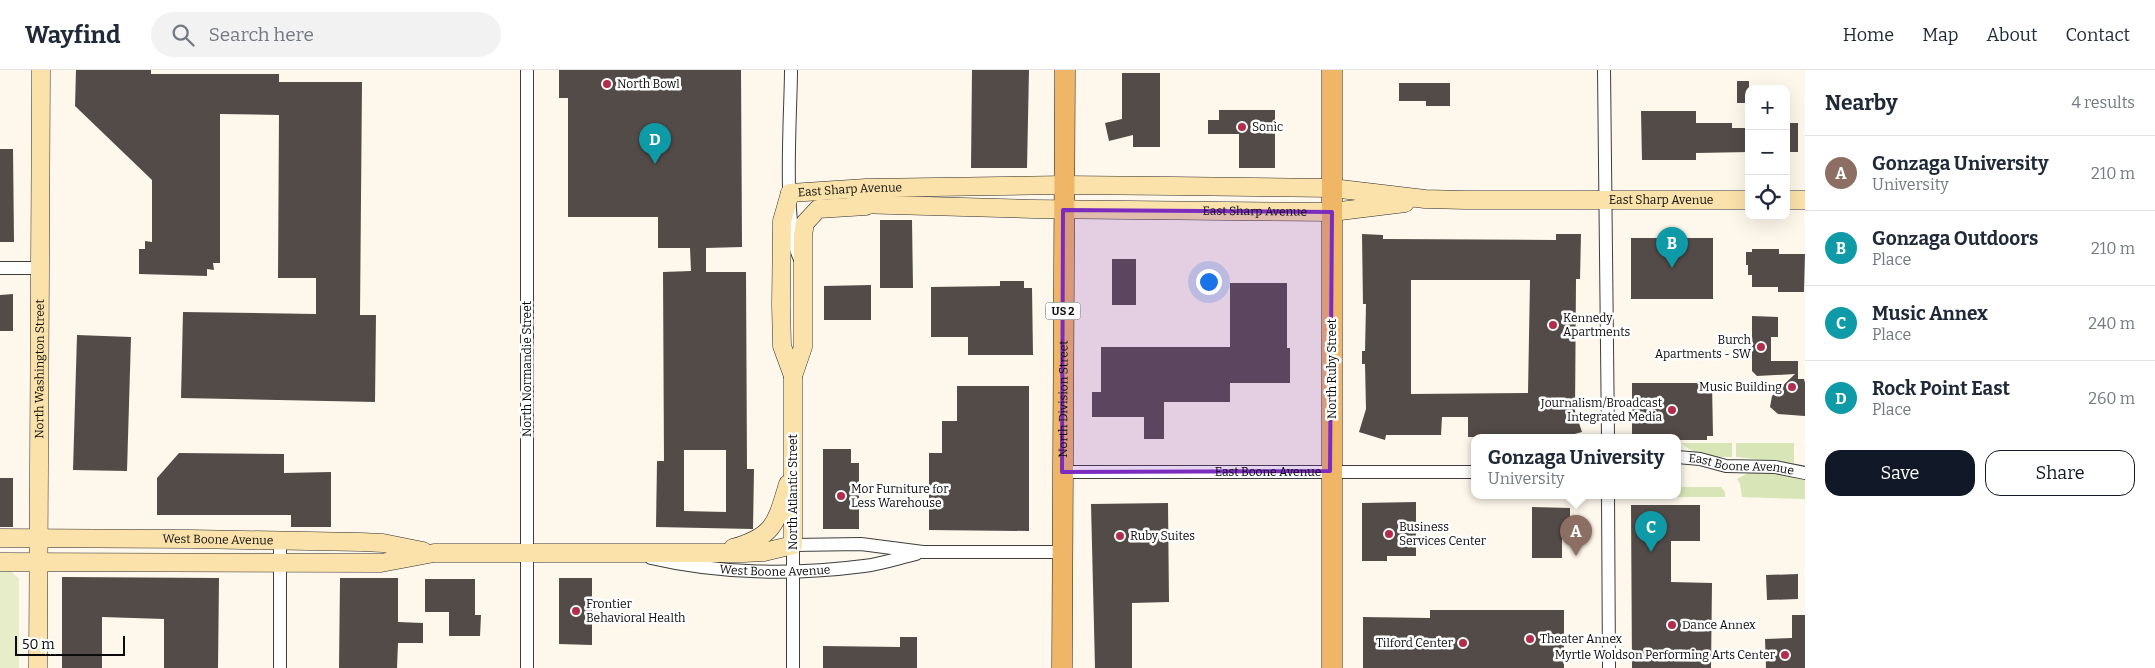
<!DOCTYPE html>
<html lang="en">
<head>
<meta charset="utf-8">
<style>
  body { margin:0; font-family:Bitter,serif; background:#f2f2f3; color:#1f2937 }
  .controls { position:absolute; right:15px; top:15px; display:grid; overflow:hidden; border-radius:10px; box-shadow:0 5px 20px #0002 }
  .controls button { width:45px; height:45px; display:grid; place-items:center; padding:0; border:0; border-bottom:1px solid #e0e1e3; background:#fff; color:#1f2937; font:25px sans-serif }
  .scale { position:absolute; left:15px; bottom:12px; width:110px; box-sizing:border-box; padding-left:5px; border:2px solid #0b0b0b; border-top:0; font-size:14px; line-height:18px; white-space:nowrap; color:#0b0b0b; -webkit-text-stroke:4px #fff; paint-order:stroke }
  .you { position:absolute; left:1208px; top:211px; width:18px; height:18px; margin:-12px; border:4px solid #fff; border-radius:50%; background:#1a73e8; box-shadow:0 0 0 8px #1a73e833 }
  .badge { display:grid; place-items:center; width:32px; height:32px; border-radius:50%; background:#111827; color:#fff; font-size:16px; font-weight:700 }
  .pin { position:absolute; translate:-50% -41px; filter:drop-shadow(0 1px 2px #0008) }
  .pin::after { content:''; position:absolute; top:26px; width:18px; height:15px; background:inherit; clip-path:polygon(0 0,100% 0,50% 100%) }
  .popup { position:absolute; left:1471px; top:364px; width:210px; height:65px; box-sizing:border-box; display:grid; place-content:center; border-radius:10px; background:#fff; filter:drop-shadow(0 1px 4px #0005); font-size:16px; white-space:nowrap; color:#747a83 }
  .popup b { font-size:19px; color:#1f2937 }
  .popup::after { content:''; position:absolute; left:50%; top:100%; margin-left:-10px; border:10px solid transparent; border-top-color:#fff }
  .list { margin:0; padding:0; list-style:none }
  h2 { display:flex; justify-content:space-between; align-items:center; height:65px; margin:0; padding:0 20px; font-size:21px }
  h2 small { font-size:16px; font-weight:400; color:#747a83 }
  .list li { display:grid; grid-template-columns:32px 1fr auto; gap:15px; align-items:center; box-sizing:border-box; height:75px; padding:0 20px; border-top:1px solid #e0e1e3 }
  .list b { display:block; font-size:19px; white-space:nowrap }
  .list p { margin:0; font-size:16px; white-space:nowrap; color:#747a83 }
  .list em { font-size:16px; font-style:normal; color:#747a83 }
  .actions { display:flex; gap:10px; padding:15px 20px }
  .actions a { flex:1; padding:11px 0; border:1px solid #111827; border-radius:15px; text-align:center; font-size:18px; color:#111827 }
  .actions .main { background:#111827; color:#fff }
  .icon { flex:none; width:28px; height:28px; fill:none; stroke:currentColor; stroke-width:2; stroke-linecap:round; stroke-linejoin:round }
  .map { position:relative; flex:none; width:1805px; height:598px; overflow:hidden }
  header { display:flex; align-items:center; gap:30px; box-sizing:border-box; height:70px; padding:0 25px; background:#fff; border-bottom:1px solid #e0e1e3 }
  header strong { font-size:24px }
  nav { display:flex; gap:28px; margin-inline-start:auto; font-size:18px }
  .search { width:350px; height:45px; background:#f2f2f3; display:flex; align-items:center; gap:12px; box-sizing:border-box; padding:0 18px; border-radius:28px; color:#747a83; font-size:19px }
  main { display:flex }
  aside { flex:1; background:#fff }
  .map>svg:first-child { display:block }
  .green { fill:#d8e6b7 }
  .pitch { fill:#e7edc8 }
  .building { fill:#534b48; fill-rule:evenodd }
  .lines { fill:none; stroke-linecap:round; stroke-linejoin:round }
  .street-casing { stroke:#3e3e3e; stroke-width:14 }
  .secondary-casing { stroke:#2d2d2d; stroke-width:19 }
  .primary-casing { stroke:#1c1c1c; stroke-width:21 }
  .street { stroke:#fff; stroke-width:12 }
  .secondary { stroke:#fae2aa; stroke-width:18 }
  .primary { stroke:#f0b668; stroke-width:20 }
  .marked { fill:#7b2cbf; fill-opacity:0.2; stroke:#7b2cbf; stroke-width:4; stroke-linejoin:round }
  .poi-dot { fill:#b22c4c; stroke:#fff; stroke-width:2 }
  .labels { text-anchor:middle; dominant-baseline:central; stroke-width:5; stroke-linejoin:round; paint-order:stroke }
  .shield { fill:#fff; stroke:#545454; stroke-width:1 }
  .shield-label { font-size:11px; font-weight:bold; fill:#0b0b0b }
  .poi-label { font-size:12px; fill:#0b0b0b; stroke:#fff; text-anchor:start }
  .street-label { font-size:12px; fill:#0b0b0b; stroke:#fff }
</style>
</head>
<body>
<header>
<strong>Wayfind</strong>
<div class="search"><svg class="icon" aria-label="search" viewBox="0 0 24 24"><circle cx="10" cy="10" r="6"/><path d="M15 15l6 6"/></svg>Search here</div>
<nav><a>Home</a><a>Map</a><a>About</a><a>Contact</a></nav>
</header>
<main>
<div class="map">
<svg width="1805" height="598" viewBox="0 0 1805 598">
  <rect width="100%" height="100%" fill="#fef7eb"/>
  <!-- green -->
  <g class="green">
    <path d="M1681,373H1732V387C1709,387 1700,388 1681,373Z"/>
    <polygon points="1736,373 1794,373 1794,393 1736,387"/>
    <polygon points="1750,402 1768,402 1805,410 1805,429 1742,427 1740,414 1737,409"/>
    <polygon points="1677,417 1721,417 1725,422 1725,427 1628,427 1628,425 1677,425"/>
  </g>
  <!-- pitch -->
  <polygon class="pitch" points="0,500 11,501 19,509 19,598 0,598"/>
  <!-- building -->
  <g class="building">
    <polygon points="76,0 151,0 151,4 279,4 279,12 362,12 360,245 376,245 375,332 181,328 183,242 316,244 316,208 278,208 279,45 220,44 220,193 213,193 214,200 207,199 207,206 139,204 139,179 145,179 145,171 152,172 152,110 75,36"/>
    <path d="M559,0H741L742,177L706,178V202H746L747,399H754L753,459L656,457L657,391H664L663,202L691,201L690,178H658V147H568V28H559ZM684,380H726V442L684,441Z"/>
    <polygon points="972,0 1029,0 1027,98 971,98"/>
    <polygon points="1122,3 1160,3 1160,77 1133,77 1133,65 1109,71 1105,53 1122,49"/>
    <rect x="1737" y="11" width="12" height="22"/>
    <polygon points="1399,13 1450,13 1450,36 1426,36 1426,31 1399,31"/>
    <polygon points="1219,40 1275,40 1275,98 1239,98 1239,64 1208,64 1208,50 1219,50"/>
    <polygon points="1641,41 1696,41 1696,53 1732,53 1732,58 1749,58 1749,82 1696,83 1696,90 1642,90"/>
    <rect x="1786" y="53" width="12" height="29"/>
    <polygon points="0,79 13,79 14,172 0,172"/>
    <polygon points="880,150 912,150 913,218 880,218"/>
    <path d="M1362,164L1383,165V169L1556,170V164H1581L1580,209H1576L1575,341L1582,362L1563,367H1468V347H1442L1441,365H1386L1385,370L1359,362L1366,339L1365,294H1362V281H1365L1366,234H1363ZM1411,210H1530L1528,323L1411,324Z"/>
    <rect x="1631" y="168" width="82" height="61"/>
    <polygon points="1752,179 1779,179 1779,184 1805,184 1804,222 1778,222 1778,217 1752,217 1752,205 1748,205 1748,195 1746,195 1746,182 1752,182"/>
    <rect x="1112" y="189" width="24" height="46"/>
    <polygon points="1000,211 1024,211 1024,218 1032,218 1033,285 968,285 968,267 931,267 931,217 1000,216"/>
    <polygon points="1230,213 1287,213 1287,278 1290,278 1290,313 1230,313 1230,332 1164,332 1164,369 1144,369 1144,347 1092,347 1092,322 1101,322 1101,277 1230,277"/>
    <polygon points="871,215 871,250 824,250 824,216"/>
    <polygon points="13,224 13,261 0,261 0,225"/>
    <polygon points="1752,246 1778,247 1778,267 1771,267 1771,291 1798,291 1798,309 1804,309 1805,313 1805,346 1778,344 1770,337 1772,326 1795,304 1757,306 1752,301"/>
    <polygon points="77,265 131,267 127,401 73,400"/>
    <polygon points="1632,313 1712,313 1713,366 1707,366 1707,370 1677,370 1677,366 1632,367"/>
    <polygon points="957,316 1029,316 1029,461 929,460 929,383 942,383 942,351 957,351"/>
    <polygon points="823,379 851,379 851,393 859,393 859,459 823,459"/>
    <polygon points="179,383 284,384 284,403 331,402 331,457 291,457 291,445 157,445 157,408"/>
    <rect x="0" y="408" width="13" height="49"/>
    <polygon points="1416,432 1416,486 1387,486 1387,491 1362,491 1362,433"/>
    <polygon points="1168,433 1169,532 1132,533 1132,598 1095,598 1091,434"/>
    <polygon points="1631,435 1700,435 1700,471 1671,471 1671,512 1712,513 1711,598 1632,598"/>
    <polygon points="1532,437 1570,438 1570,457 1562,457 1562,488 1532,488"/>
    <polygon points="1798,504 1798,529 1767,530 1766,505"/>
    <polygon points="62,507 219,508 218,598 164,598 164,549 102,547 102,598 62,598"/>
    <polygon points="340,508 398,508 398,552 423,553 423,573 398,573 397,598 339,598"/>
    <polygon points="559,508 592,508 592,575 559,574"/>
    <polygon points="425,509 475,509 475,545 481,545 480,566 449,566 449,542 425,542"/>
    <polygon points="1430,540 1564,540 1564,598 1363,598 1363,547 1430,548"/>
    <polygon points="1792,545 1805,545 1805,598 1766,598 1765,569 1792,568"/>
    <polygon points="900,567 917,567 917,598 823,598 823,576 900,577"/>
  </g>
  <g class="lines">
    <defs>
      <g id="street">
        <path d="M791,0C791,42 782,155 800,189"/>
        <polyline points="1604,0 1608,367"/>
        <polyline points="0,198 41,198"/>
        <path id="s1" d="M1677,387L1700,389L1726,396L1775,397L1805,403"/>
        <path id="s2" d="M1062,402H1475"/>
        <polyline points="1608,425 1609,598"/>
        <path id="s3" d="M651,488C719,504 795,505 864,496C881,494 899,488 916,484"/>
        <polyline points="280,598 280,471"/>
        <polyline points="527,598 527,0"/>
        <polyline points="793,598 793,475 861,474 923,482 1062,482"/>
      </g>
      <g id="secondary">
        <path id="s4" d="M790,123L866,118L1064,115L1173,116L1332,118L1425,129L1465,130H1749"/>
        <polyline points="790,123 782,151 781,235 782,276 793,306"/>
        <polyline points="1786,130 1805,130"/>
        <path id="s5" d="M855,134L1033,139L1332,142L1405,133"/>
        <path id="s6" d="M0,468L191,469L361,472L383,473L423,481"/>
        <path d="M733,478C775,466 776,453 788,414"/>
        <polyline points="0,492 381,493 434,483 744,483 764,482 793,475 793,306 803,277 803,165 805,153 818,139 866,136"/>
        <path id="s7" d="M38,598L41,0"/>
      </g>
      <g id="primary">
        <path id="s8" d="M1062,598L1065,0"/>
        <polyline points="1332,598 1332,0"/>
      </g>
    </defs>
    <!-- street casing -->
    <use href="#street" class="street-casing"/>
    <!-- secondary casing -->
    <use href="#secondary" class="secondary-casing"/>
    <!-- primary casing -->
    <use href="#primary" class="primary-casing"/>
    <!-- street -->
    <use href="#street" class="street"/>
    <!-- secondary -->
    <use href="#secondary" class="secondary"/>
    <!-- primary -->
    <use href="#primary" class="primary"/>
  </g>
  <!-- marked area -->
  <path class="marked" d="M1063,140L1332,142L1330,401L1062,402Z"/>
  <!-- markers -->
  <g class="poi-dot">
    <circle cx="607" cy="14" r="5"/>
    <circle cx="1242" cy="57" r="5"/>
    <circle cx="1553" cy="255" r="5"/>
    <circle cx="1761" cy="277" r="5"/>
    <circle cx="1792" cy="317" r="5"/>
    <circle cx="1672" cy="340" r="5"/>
    <circle cx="841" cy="426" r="5"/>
    <circle cx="1389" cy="464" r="5"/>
    <circle cx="1120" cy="466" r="5"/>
    <circle cx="576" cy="541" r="5"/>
    <circle cx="1672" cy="555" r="5"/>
    <circle cx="1530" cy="569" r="5"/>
    <circle cx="1463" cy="573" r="5"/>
    <circle cx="1785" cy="585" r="5"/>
  </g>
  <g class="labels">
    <!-- shield labels -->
    <rect class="shield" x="1045.5" y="232.5" width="35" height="17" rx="4"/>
    <g class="shield-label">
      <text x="1063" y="241">US 2</text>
    </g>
    <!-- poi labels -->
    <g class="poi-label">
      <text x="617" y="14">North Bowl</text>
      <text x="1252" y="57">Sonic</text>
      <text x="1563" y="248">Kennedy<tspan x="1563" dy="14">Apartments</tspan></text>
      <text x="1751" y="270" text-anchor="end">Burch<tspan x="1751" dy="14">Apartments - SW</tspan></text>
      <text x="1782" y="317" text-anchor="end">Music Building</text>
      <text x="1662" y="333" text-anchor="end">Journalism/Broadcast<tspan x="1662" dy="14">Integrated Media</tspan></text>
      <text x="851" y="419">Mor Furniture for<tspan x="851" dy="14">Less Warehouse</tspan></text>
      <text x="1399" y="457">Business<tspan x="1399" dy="14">Services Center</tspan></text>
      <text x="1130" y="466">Ruby Suites</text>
      <text x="586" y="534">Frontier<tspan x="586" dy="14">Behavioral Health</tspan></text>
      <text x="1682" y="555">Dance Annex</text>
      <text x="1540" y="569">Theater Annex</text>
      <text x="1453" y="573" text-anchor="end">Tilford Center</text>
      <text x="1775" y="585" text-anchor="end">Myrtle Woldson Performing Arts Center</text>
    </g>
    <!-- street labels -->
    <g class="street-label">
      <text stroke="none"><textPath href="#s4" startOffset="60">East Sharp Avenue</textPath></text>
      <text stroke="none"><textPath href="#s4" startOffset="872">East Sharp Avenue</textPath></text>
      <text stroke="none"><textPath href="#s5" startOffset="400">East Sharp Avenue</textPath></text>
      <text stroke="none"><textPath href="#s7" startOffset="299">North Washington Street</textPath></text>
      <text transform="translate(527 299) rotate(-90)">North Normandie Street</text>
      <text transform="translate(1332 299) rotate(-90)">North Ruby Street</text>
      <text stroke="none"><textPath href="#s8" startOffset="269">North Division Street</textPath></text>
      <text stroke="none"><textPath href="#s1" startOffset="65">East Boone Avenue</textPath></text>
      <text stroke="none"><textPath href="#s2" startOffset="206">East Boone Avenue</textPath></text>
      <text transform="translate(793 422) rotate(-90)">North Atlantic Street</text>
      <text stroke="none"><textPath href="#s6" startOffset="218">West Boone Avenue</textPath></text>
      <text stroke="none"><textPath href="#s3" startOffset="125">West Boone Avenue</textPath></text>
    </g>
  </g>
</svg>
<div class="controls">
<button>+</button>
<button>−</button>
<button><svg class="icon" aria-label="locate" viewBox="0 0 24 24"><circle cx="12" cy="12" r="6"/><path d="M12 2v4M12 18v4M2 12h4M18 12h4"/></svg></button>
</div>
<div class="scale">50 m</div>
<div class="you"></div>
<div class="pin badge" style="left:1576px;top:486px;background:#8d6e63">A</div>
<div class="popup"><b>Gonzaga University</b>University</div>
<div class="pin badge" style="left:1672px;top:198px;background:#0f9aa8">B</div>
<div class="pin badge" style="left:1651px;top:482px;background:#0f9aa8">C</div>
<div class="pin badge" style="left:655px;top:94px;background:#0f9aa8">D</div>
</div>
<aside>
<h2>Nearby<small>4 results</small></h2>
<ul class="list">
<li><span class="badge" style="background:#8d6e63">A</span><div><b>Gonzaga University</b><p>University</p></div><em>210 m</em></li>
<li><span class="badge" style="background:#0f9aa8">B</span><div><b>Gonzaga Outdoors</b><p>Place</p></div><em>210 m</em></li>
<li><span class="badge" style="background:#0f9aa8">C</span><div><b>Music Annex</b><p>Place</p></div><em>240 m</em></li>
<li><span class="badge" style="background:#0f9aa8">D</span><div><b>Rock Point East</b><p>Place</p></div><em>260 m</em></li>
</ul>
<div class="actions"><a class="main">Save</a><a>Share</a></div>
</aside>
</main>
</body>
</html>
